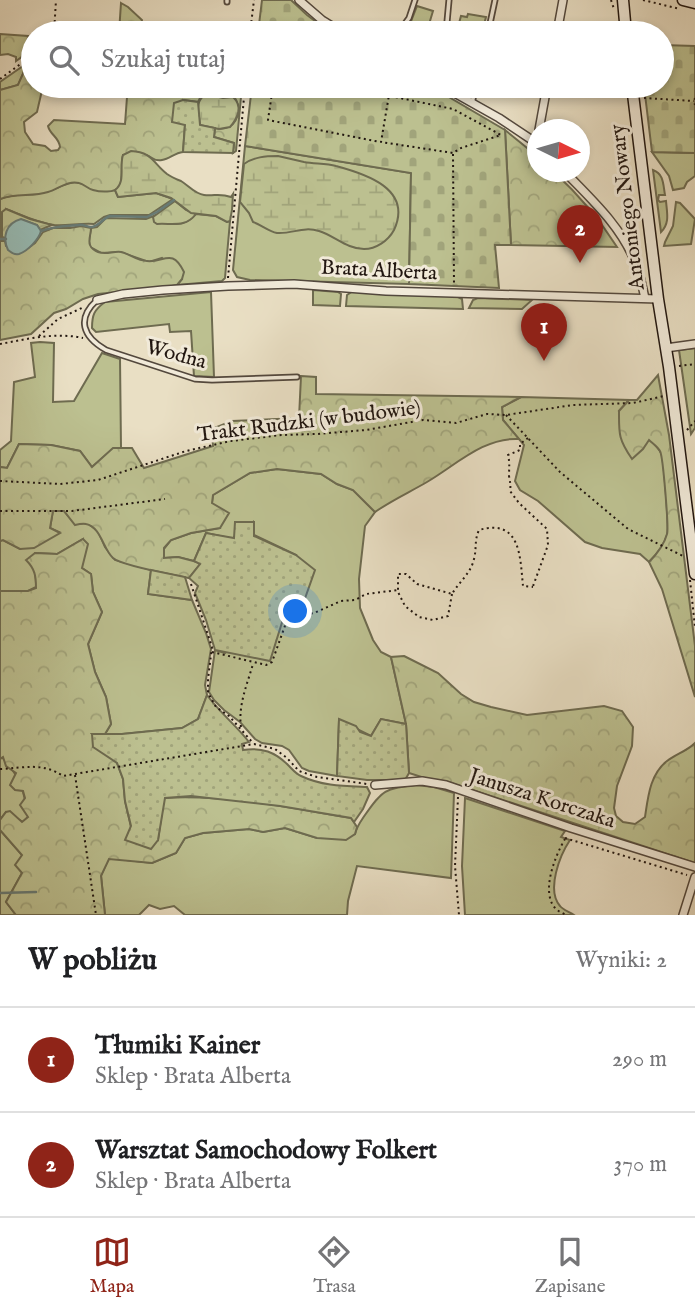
<!DOCTYPE html>
<html lang="pl">
<head>
<meta charset="utf-8">
<style>
  body { margin:0; font-family:"IM FELL English",serif; background:#f6f6f6; color:#202124 }
  .compass { position:absolute; left:527px; top:119px; width:63px; height:63px; border-radius:50%; background:#fff; box-shadow:0 4px 10px #0003; rotate:95deg }
  .you { position:absolute; left:296px; top:612px; width:24px; height:24px; margin:-18px; border:5px solid #fff; border-radius:50%; background:#1a73e8; box-shadow:0 0 0 10px #1a73e833 }
  .badge { display:grid; place-items:center; width:46px; height:46px; border-radius:50%; background:#8f2418; color:#fff; font-size:23px; font-weight:700 }
  .pin { position:absolute; translate:-50% -58px; filter:drop-shadow(0 2px 4px #0008) }
  .pin::after { content:''; position:absolute; top:37px; width:24px; height:21px; background:inherit; clip-path:polygon(0 0,100% 0,50% 100%) }
  .list { margin:0; padding:0; list-style:none }
  h2 { display:flex; justify-content:space-between; align-items:center; height:91px; margin:0; padding:0 28px; font-size:30px }
  h2 small { font-size:23px; font-weight:400; color:#757577 }
  .list li { display:grid; grid-template-columns:46px 1fr auto; gap:21px; align-items:center; box-sizing:border-box; height:105px; padding:0 28px; border-top:2px solid #e0e0e0 }
  .list b { display:block; font-size:26px; white-space:nowrap }
  .list p { margin:0; font-size:23px; white-space:nowrap; color:#757577 }
  .list em { font-size:23px; font-style:normal; color:#757577 }
  .icon { flex:none; width:38px; height:38px; fill:none; stroke:currentColor; stroke-width:2; stroke-linecap:round; stroke-linejoin:round }
  .map { position:relative; flex:none; width:695px; height:915px; overflow:hidden }
  .search { position:absolute; background:#fff; box-shadow:0 4px 10px #0003; left:21px; right:21px; top:21px; height:77px; display:flex; align-items:center; gap:18px; box-sizing:border-box; padding:0 24px; border-radius:38px; color:#757577; font-size:26px }
  .sheet { height:301px; background:#fff }
  nav { display:flex; justify-content:space-around; align-items:center; box-sizing:border-box; height:98px; border-top:2px solid #e0e0e0; background:#fff; font-size:19px; color:#757577 }
  nav a { display:grid; justify-items:center; gap:4px }
  nav .on { color:#8f2418 }
  .map>svg:first-child { display:block }
  .green { fill:#bcc090; stroke:#6e6b50; stroke-width:2 }
  .forest { fill:url(#forest-crowns); stroke:#6e6b50; stroke-width:2 }
  .wetland { fill:url(#wetland-marsh); stroke:#6e6b50; stroke-width:2 }
  .cemetery { fill:url(#cemetery-stones); stroke:#6e6b50; stroke-width:2 }
  .garden { fill:url(#garden-dots); stroke:#6e6b50; stroke-width:2 }
  .water { fill:#97bcb6; stroke:#687a74; stroke-width:2 }
  .lines { fill:none; stroke-linecap:round; stroke-linejoin:round }
  .stream { stroke:#687a74; stroke-width:2.5 }
  .lane-casing { stroke:#53483d; stroke-width:7 }
  .street-casing { stroke:#53483d; stroke-width:10 }
  .secondary-casing { stroke:#211610; stroke-width:13 }
  .path { stroke:#211610; stroke-width:2; stroke-dasharray:2 3.5; stroke-linecap:butt }
  .lane { stroke:#f1ead9; stroke-width:3.5 }
  .street { stroke:#f1ead9; stroke-width:7 }
  .secondary { stroke:#f1ead9; stroke-width:10 }
  .labels { text-anchor:middle; dominant-baseline:central; stroke-width:6; stroke-linejoin:round; paint-order:stroke }
  .street-label { font-size:21px; fill:#211610; stroke:#f1ead9 }
</style>
</head>
<body>
<div class="map">
<svg width="695" height="915" viewBox="0 0 695 915">
  <defs>
    <pattern id="forest-crowns" width="20" height="18" patternUnits="userSpaceOnUse" patternTransform="scale(1.75)"><rect width="20" height="18" fill="#bcc090"/><path d="M2 6a3 3 0 1 1 6 0M12 15a3 3 0 1 1 6 0" fill="none" stroke="#a1a47b"/></pattern>
    <pattern id="wetland-marsh" width="20" height="14" patternUnits="userSpaceOnUse" patternTransform="scale(1.75)"><rect width="20" height="14" fill="#bcc090"/><path d="M1 5h8M5 5V1M11 12h8M15 12V8" fill="none" stroke="#a1a47b"/></pattern>
    <pattern id="cemetery-stones" width="16" height="16" patternUnits="userSpaceOnUse" patternTransform="scale(1.75)"><rect width="16" height="16" fill="#bcc090"/><path d="M2 7V4a2 2 0 0 1 4 0v3zM10 15v-3a2 2 0 0 1 4 0v3z" fill="#a1a47b"/></pattern>
    <pattern id="garden-dots" width="8" height="8" patternUnits="userSpaceOnUse" patternTransform="scale(1.75)"><rect width="8" height="8" fill="#bcc090"/><path d="M2 2h.1M6 6h.1" fill="none" stroke="#a1a47b" stroke-width="1.8" stroke-linecap="round"/></pattern>
  </defs>
  <rect width="100%" height="100%" fill="#e9dfc4"/>
  <filter id="stains"><feTurbulence type="fractalNoise" baseFrequency=".00286" numOctaves="4"/><feColorMatrix values="0 0 0 0 .2 0 0 0 0 .09 0 0 0 0 .02 0 0 0 .5 -.17"/></filter>
  <radialGradient id="worn" r=".72"><stop offset=".6" stop-color="#630" stop-opacity="0"/><stop offset="1" stop-color="#630" stop-opacity=".3"/></radialGradient>
  <!-- green -->
  <g class="green">
    <polygon points="417,6 433,11 427,31 410,24"/>
    <polygon points="468,14 486,17 482,32 458,27 461,16 467,17"/>
    <polygon points="33,59 26,67 18,85 0,90 0,82"/>
    <polygon points="245,146 411,173 409,284 250,280 237,277 233,270"/>
    <polygon points="652,152 695,153 695,176 687,182 684,188 673,190 669,176"/>
    <path d="M653,170C664,174 663,184 665,195H659L658,200L660,202L666,201C667,213 670,223 661,232Z"/>
    <path d="M76,182C93,186 95,193 115,190L118,197L156,193L173,199L149,215H110L104,217L94,224C80,223 67,226 54,225C37,223 22,215 6,209L3,234L2,237H0V199C14,193 29,195 44,192C56,190 64,183 76,182Z"/>
    <polygon points="676,202 680,203 695,219 691,244 664,246 665,242 673,226"/>
    <path d="M196,214L216,216L227,222L230,221L225,278L222,281L177,285L182,279L162,258L149,262L120,252L101,253L90,247L89,241L91,228L97,227L106,218L146,219L156,215L153,217C168,225 184,229 196,214Z"/>
    <polygon points="313,290 338,292 341,294 340,306 313,305"/>
    <polygon points="353,291 456,296 462,299 463,309 346,306 347,295"/>
    <path d="M211,292L214,377L194,376L191,331L170,332L169,324L96,332L92,328C92,315 94,310 105,302Z"/>
    <polygon points="478,298 532,300 522,309 469,308 473,300"/>
    <polygon points="40,342 54,343 53,402 74,401 102,353 120,359 121,448 113,449 92,467 80,451 51,445 19,444 7,468 0,467 0,450 11,441 14,382 35,377 31,343"/>
    <polygon points="695,348 695,428 691,434 679,350"/>
    <path d="M521,397L629,400L619,411C628,419 657,444 661,453C664,459 669,529 667,535C664,545 657,554 649,562L640,554L602,548L585,542L538,501L520,490L515,481L524,445L503,420L502,407Z"/>
    <polygon points="277,469 321,474 337,484 353,490 375,512 365,526 359,579 360,608 373,640 381,652 391,657 406,724 381,719 371,736 339,720 337,776 309,771 302,768 289,750 282,746 262,743 255,739 240,722 224,710 214,700 209,692 215,650 225,653 296,555 254,535 253,522 234,539 206,533 194,561 178,557 164,558 164,549 171,540 191,533 220,528 212,503 213,495 250,473"/>
    <path d="M53,510L64,511L75,524L87,523L98,531L105,547L115,560L151,570L148,594L192,600L206,633L211,649L205,685L207,695L198,719L182,728L122,734H105L111,724L106,697L95,672L88,644L102,612L93,592L91,574L82,568L83,539L57,554L35,553C31,568 37,573 36,587L28,591H0V541L3,540L20,549L59,532L50,528Z"/>
    <path d="M2,757C21,778 24,790 28,817L23,822L6,812L0,820V759Z"/>
    <path d="M416,785L434,787L454,793L451,878L357,866L348,901L347,915H185L174,906L160,909L149,905L139,915H105L101,875L109,858L152,863L176,853L185,838L203,833L249,829L263,832L285,828L317,838L355,834C357,826 361,821 365,815C383,789 385,789 416,785Z"/>
    <path d="M465,798L565,831L561,837L570,840C560,855 546,890 560,906C563,910 570,912 574,915H465L462,866Z"/>
    <polygon points="0,830 22,855 22,873 6,902 16,915 0,915"/>
  </g>
  <!-- forest -->
  <g class="forest">
    <polygon points="121,3 128,7 142,20 139,33 119,33"/>
    <polygon points="0,34 28,36 27,49 33,50 33,51 26,54 16,61 16,57 8,54 0,55"/>
    <path d="M33,60V86H43L37,112L24,122L25,132L33,144L45,146L51,151L58,150L60,147C59,137 50,135 48,126L54,120L125,124L127,97L114,93L115,86L154,87L160,86H242L236,151L233,153L234,143L214,137L215,128C235,132 243,114 235,98C221,98 214,94 200,98L198,102L183,100L185,124L183,152C174,153 170,159 162,160C154,162 153,157 146,155C139,153 130,155 123,155C120,164 124,181 119,187C115,193 100,192 93,190C88,189 84,184 79,183C68,180 58,189 48,192C33,197 16,193 0,199V90L18,85L26,67Z"/>
    <path d="M505,130L537,156L538,172H554C578,194 600,220 617,247L511,245Z"/>
    <path d="M175,201L186,210L196,214C185,228 173,223 157,224L154,222L153,217Z"/>
    <polygon points="6,209 30,219 52,225 40,230 37,225 23,220 7,231 6,238 2,237 2,212"/>
    <path d="M81,226L91,228C91,234 88,240 90,245C91,248 95,251 98,252C106,255 113,251 121,252C130,254 137,261 147,261C164,263 172,247 184,272L182,279L177,285L167,287L98,294L83,299L66,309L54,313L31,334L0,340V241H5L6,246L24,251L35,243L43,232L53,228H70Z"/>
    <path d="M658,375L669,435L695,646V697L662,589L649,562C657,554 664,545 667,534C669,529 663,456 660,451C658,447 652,443 649,440L643,449L632,459C618,439 619,433 619,411L629,400H637Z"/>
    <path d="M301,376L316,377V394L521,397L502,407L503,420L519,439C484,437 456,465 427,482C410,492 392,500 375,512L353,490L337,484L321,474L277,469L250,473L213,495L212,503L229,513L220,528L191,533L171,540L164,548V558L178,557L201,563L189,578C175,575 122,566 113,558C103,549 101,527 86,524C83,523 79,524 75,525L64,511H53L50,528L60,533L34,548L20,549L3,540L0,541V467L7,468L19,444L51,445L80,451L92,467L113,448H132L144,468L213,446L212,429L232,421L299,418Z"/>
    <path d="M83,539L88,544L82,568L91,574L93,592L102,612L88,644L95,672L106,697L111,724L105,734H92L117,763L123,779L125,801L131,827L158,840L164,798C223,794 292,808 351,818L357,827L355,834L346,840L317,838L285,828L263,832L249,829L203,833L185,838L176,853L152,863L109,859L101,876L105,915H16L6,902L22,873L15,865L22,855L0,830V820L6,812L10,811L22,822L28,817L20,805L25,798L23,791L15,790L10,785L16,773L6,766L3,757L0,759V591H28L36,588C36,576 35,569 26,560L35,553L57,554Z"/>
    <path d="M404,656L438,673L461,694L474,702L491,707L527,715L604,706L622,711L633,727L632,746L617,786L614,808L616,816L623,822L635,824L645,817C648,797 650,774 667,761C676,754 687,751 695,743V863L445,781H434L409,773L406,724L391,657Z"/>
  </g>
  <!-- wetland -->
  <g class="wetland">
    <path d="M206,94L223,98L233,97C243,106 238,118 230,127L219,129L200,125C199,112 194,102 206,94Z"/>
    <path d="M131,151C152,152 153,163 167,174C171,177 176,179 181,181C189,186 195,194 204,195C215,196 220,193 231,197L233,194L232,210L230,221L227,222L216,216L191,213L171,198L156,193L118,197L115,190C126,182 119,167 123,155Z"/>
    <path d="M278,156C287,158 295,160 304,162C315,164 326,163 336,166C366,174 413,189 394,230C388,241 376,249 364,249C347,249 335,236 319,231C303,226 293,234 277,233C268,231 262,225 253,222L249,213L240,202L244,164C254,157 265,156 278,156Z"/>
  </g>
  <!-- cemetery -->
  <g class="cemetery">
    <polygon points="262,0 291,0 307,15 331,33 258,33"/>
    <polygon points="662,45 695,46 695,153 652,152 644,86 662,86"/>
    <polygon points="252,86 430,86 505,130 511,245 495,245 499,288 409,284 411,173 245,146"/>
  </g>
  <!-- garden -->
  <g class="garden">
    <polygon points="183,100 198,102 200,125 215,128 214,137 234,143 233,153 183,152 185,125 172,122 174,103"/>
    <polygon points="235,522 254,522 254,536 296,555 315,570 303,604 289,600 270,661 215,650 206,620 195,593 198,586 189,578 200,564 194,561 206,533 234,538"/>
    <polygon points="151,570 185,577 192,600 148,594"/>
    <path d="M207,695C219,712 236,725 249,742L242,744L243,750C262,747 275,752 288,765C293,770 296,774 301,776C322,786 344,786 367,787L370,793L363,809L354,822L351,818L280,806L191,796L165,798L158,840L151,849L125,840L131,826L125,801L123,779L117,763L93,747L92,734H122L182,728L198,719Z"/>
    <polygon points="339,719 356,726 360,732 371,736 381,719 406,724 409,773 405,780 367,780 337,776"/>
  </g>
  <!-- water -->
  <path class="water" d="M21,219L37,225L41,231C39,239 28,251 19,254C14,255 12,253 8,250C2,237 6,223 21,219Z"/>
  <g class="lines">
    <!-- stream -->
    <g class="stream">
      <path d="M41,231C54,226 66,226 79,225C83,224 87,227 91,227C98,227 103,218 110,216L147,217L157,212L174,200"/>
      <polyline points="0,239 6,239"/>
      <polyline points="0,893 36,892"/>
    </g>
    <defs>
      <g id="lane">
        <polyline points="227,2 227,0"/>
        <polyline points="398,33 409,18 415,0"/>
        <polyline points="446,33 449,0"/>
        <polyline points="488,33 495,0"/>
        <polyline points="472,103 476,86"/>
        <path d="M97,300C76,319 83,337 106,350L195,379L212,380L297,377"/>
      </g>
      <g id="street">
        <polyline points="299,0 322,20 343,33"/>
        <polyline points="557,33 563,0"/>
        <polyline points="442,86 499,118 538,144"/>
        <polyline points="539,130 547,86"/>
        <path d="M565,172C591,199 621,226 635,262C640,273 642,286 645,298"/>
        <polyline points="97,300 123,294 163,290 228,286 294,284 386,291 658,299"/>
        <polyline points="666,348 695,344"/>
        <polyline points="375,785 422,781 446,785 571,828 695,867"/>
        <polyline points="683,915 695,877"/>
      </g>
      <g id="secondary">
        <polyline points="623,0 626,33"/>
        <polyline points="683,0 695,3"/>
        <polyline points="632,86 658,299 669,367 695,574"/>
      </g>
    </defs>
    <!-- lane casing -->
    <use href="#lane" class="lane-casing"/>
    <!-- street casing -->
    <use href="#street" class="street-casing"/>
    <!-- secondary casing -->
    <use href="#secondary" class="secondary-casing"/>
    <!-- path -->
    <g class="path">
      <polyline points="611,0 614,9"/>
      <polyline points="643,0 680,9"/>
      <polyline points="54,33 56,0"/>
      <polyline points="250,33 254,0"/>
      <polyline points="0,79 33,55"/>
      <polyline points="273,86 268,120 380,142"/>
      <polyline points="342,86 453,109 501,135 461,148 453,153 381,142 389,95 394,86"/>
      <polyline points="644,98 694,101"/>
      <polyline points="695,98 694,101 695,105"/>
      <polyline points="453,154 454,285"/>
      <polyline points="228,278 245,86"/>
      <polyline points="39,336 58,319 84,307"/>
      <path d="M0,344C27,339 55,332 83,338"/>
      <polyline points="679,366 695,364"/>
      <polyline points="506,415 560,472 628,529 683,556"/>
      <polyline points="687,430 695,421"/>
      <path d="M528,438L520,444V450L508,455C510,463 509,468 509,476C510,482 511,485 510,491L519,503L547,529L548,545L532,589"/>
      <polyline points="0,481 60,484 98,480 186,451 231,441 281,435 317,434 366,430 423,420 456,423 487,414 506,415 573,405 633,403 664,396"/>
      <polyline points="0,511 72,511 165,499"/>
      <polyline points="690,580 695,627"/>
      <polyline points="191,584 212,647 208,679 208,693 216,707 229,716 253,743"/>
      <path d="M452,594L448,616L433,620L419,617L405,606L398,592V574H406L417,584L452,594C459,582 471,573 474,559C477,547 474,541 479,530C521,518 520,557 523,586L533,587"/>
      <polyline points="289,617 314,613 341,601 355,600 366,594 398,590"/>
      <polyline points="212,652 266,665 272,662 291,609"/>
      <path d="M241,727C238,705 247,685 253,664"/>
      <path d="M0,769C25,768 42,762 63,776L254,744L275,749L287,758L299,771L317,777L367,784"/>
      <polyline points="75,775 96,915"/>
      <polyline points="458,797 455,866 459,915"/>
      <polyline points="565,838 687,875"/>
      <path d="M565,839C555,856 540,893 556,909C559,912 563,913 566,915"/>
    </g>
    <!-- lane -->
    <use href="#lane" class="lane"/>
    <!-- street -->
    <use href="#street" class="street"/>
    <!-- secondary -->
    <use href="#secondary" class="secondary"/>
  </g>
  <g class="labels">
    <!-- street labels -->
    <g class="street-label">
      <text transform="translate(628 207) rotate(-97)">Antoniego Nowary</text>
      <text transform="translate(379 271) rotate(3)">Brata Alberta</text>
      <text transform="translate(176 355) rotate(15)">Wodna</text>
      <text transform="translate(309 422) rotate(-7)">Trakt Rudzki (w budowie)</text>
      <text transform="translate(542 799) rotate(18)">Janusza Korczaka</text>
    </g>
  </g>
  <rect width="100%" height="100%" filter="url(#stains)"/>
  <rect width="100%" height="100%" fill="url(#worn)"/>
</svg>
<svg class="compass" viewBox="-18 -18 36 36"><path d="M0-13l5 13h-10z" fill="#e53935"/><path d="M0 13l5-13h-10z" fill="#757577"/></svg>
<div class="you"></div>
<div class="pin badge" style="left:544px;top:361px">1</div>
<div class="pin badge" style="left:580px;top:263px">2</div>
<div class="search"><svg class="icon" aria-label="search" viewBox="0 0 24 24"><circle cx="10" cy="10" r="6"/><path d="M15 15l6 6"/></svg>Szukaj tutaj</div>
</div>
<section class="sheet">
<h2>W pobliżu<small>Wyniki: 2</small></h2>
<ul class="list">
<li><span class="badge">1</span><div><b>Tłumiki Kainer</b><p>Sklep · Brata Alberta</p></div><em>290 m</em></li>
<li><span class="badge">2</span><div><b>Warsztat Samochodowy Folkert</b><p>Sklep · Brata Alberta</p></div><em>370 m</em></li>
</ul>
</section>
<nav>
<a class="on"><svg class="icon" aria-label="map" viewBox="0 0 24 24"><path d="M3 6l6-2 6 2 6-2v14l-6 2-6-2-6 2zM9 4v14M15 6v14"/></svg>Mapa</a>
<a><svg class="icon" aria-label="directions" viewBox="0 0 24 24"><path d="M12 3l9 9-9 9-9-9zM9 14v-3h6M13 9l2 2-2 2"/></svg>Trasa</a>
<a><svg class="icon" aria-label="saved" viewBox="0 0 24 24"><path d="M7 4h10v16l-5-4-5 4z"/></svg>Zapisane</a>
</nav>
</body>
</html>
